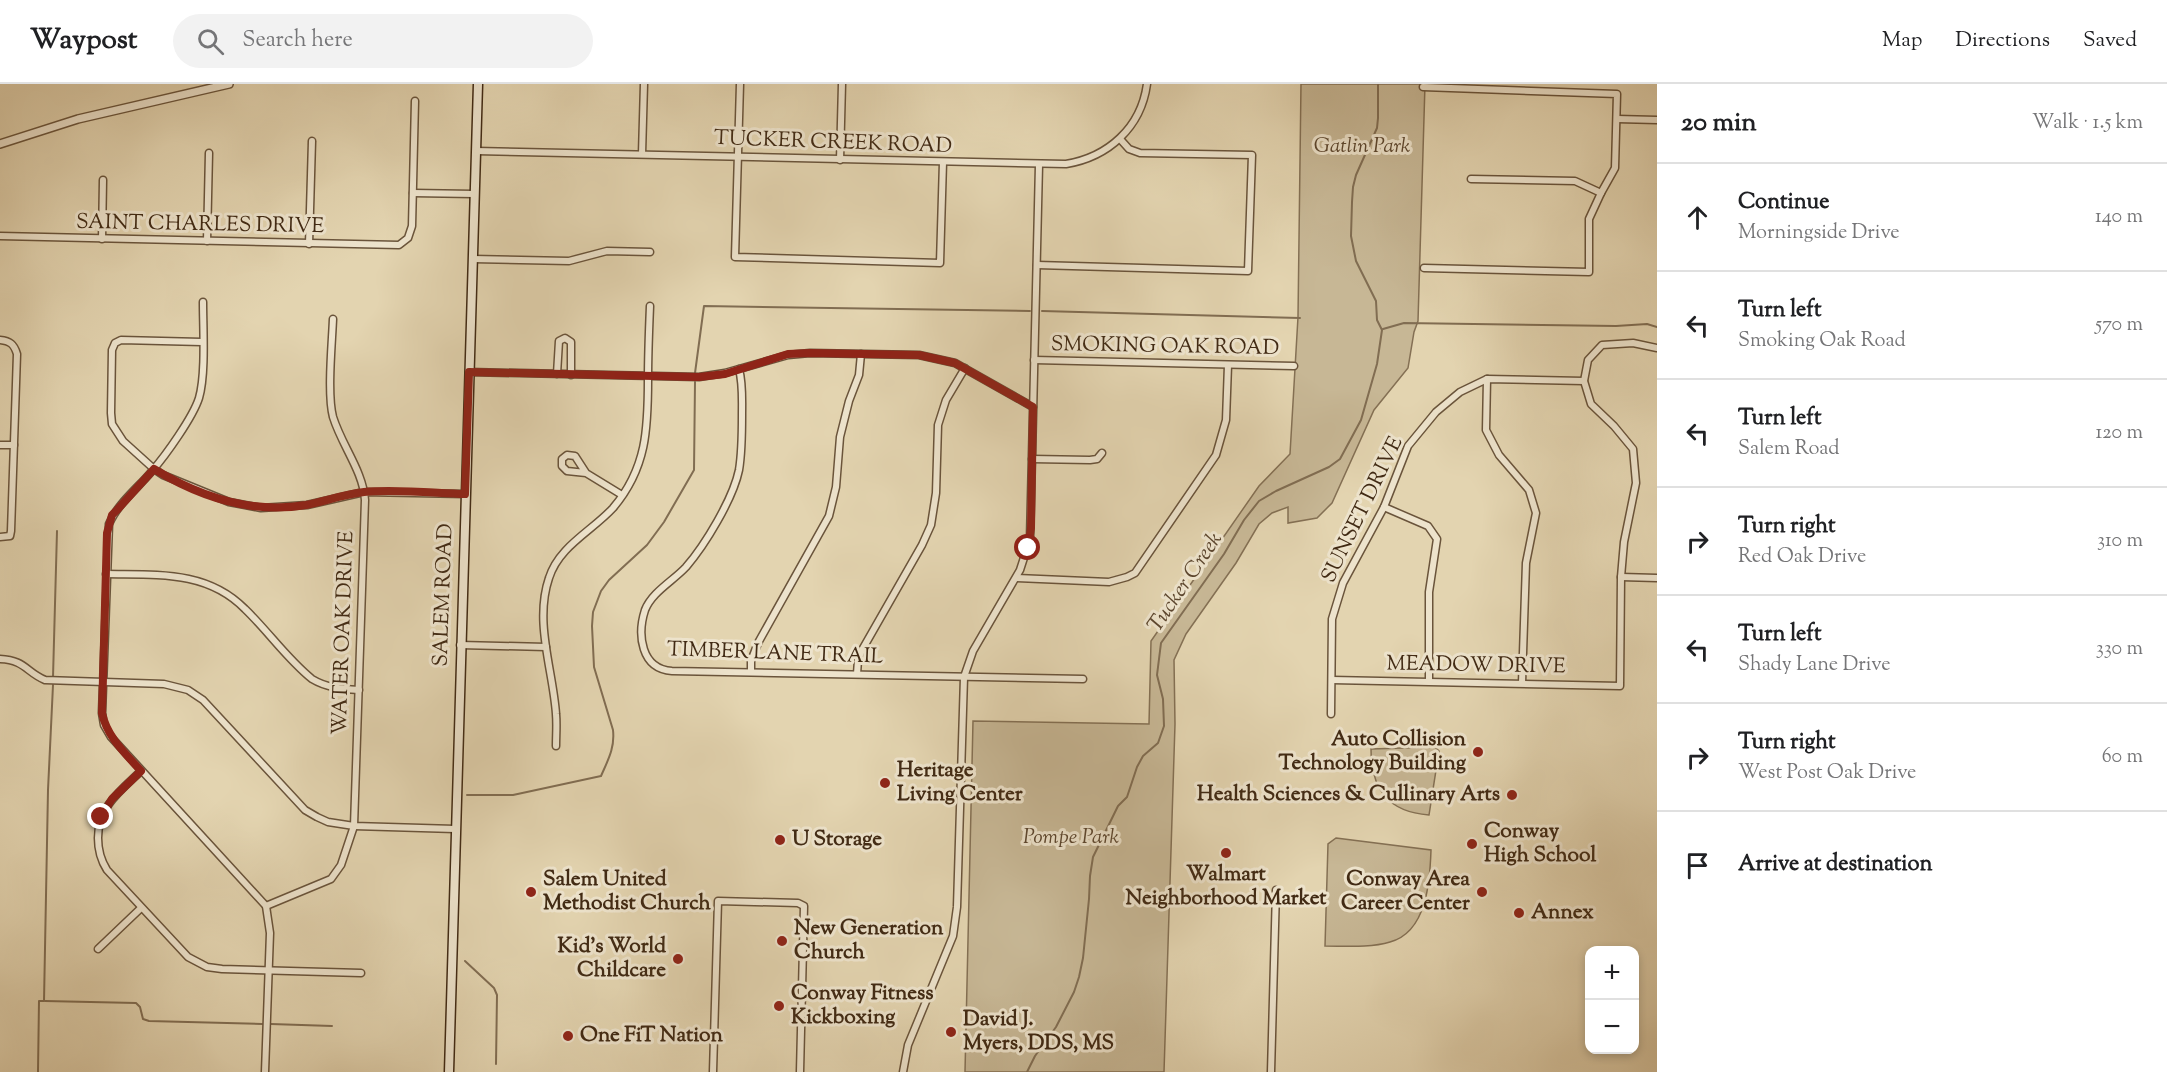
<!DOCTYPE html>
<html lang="en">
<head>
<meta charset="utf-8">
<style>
  body { margin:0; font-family:"Sorts Mill Goudy",serif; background:#f2f2f2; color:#202124 }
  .controls { position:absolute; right:18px; bottom:18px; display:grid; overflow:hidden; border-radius:12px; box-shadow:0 3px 9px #0003 }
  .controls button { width:54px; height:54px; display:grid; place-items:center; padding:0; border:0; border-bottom:2px solid #e0e0e0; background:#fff; color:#202124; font:30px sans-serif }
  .stop { position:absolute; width:18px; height:18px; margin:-14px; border:4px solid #8f2418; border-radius:50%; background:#fff }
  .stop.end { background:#8f2418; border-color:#fff; box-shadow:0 2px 6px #0008 }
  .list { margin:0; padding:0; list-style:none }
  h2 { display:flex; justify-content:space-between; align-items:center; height:78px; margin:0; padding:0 24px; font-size:26px }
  h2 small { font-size:20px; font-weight:400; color:#757577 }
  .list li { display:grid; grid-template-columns:39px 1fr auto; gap:18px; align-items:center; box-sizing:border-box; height:108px; padding:0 24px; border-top:2px solid #e0e0e0 }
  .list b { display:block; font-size:22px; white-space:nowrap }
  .list p { margin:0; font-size:20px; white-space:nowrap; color:#757577 }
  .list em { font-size:20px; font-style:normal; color:#757577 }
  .icon { flex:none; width:33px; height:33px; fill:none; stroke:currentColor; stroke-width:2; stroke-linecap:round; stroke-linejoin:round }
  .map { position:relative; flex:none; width:1657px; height:988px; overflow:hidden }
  header { display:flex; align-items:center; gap:36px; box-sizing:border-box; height:84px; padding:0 30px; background:#fff; border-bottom:2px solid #e0e0e0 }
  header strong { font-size:28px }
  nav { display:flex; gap:33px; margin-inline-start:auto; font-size:21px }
  .search { width:420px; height:54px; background:#f2f2f2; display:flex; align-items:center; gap:15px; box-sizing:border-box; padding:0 21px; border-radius:33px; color:#757577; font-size:22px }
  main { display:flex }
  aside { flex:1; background:#fff }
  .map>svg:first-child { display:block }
  .green { fill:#c7b795; stroke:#847054; stroke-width:1.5 }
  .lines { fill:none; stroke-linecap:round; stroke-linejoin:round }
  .stream { stroke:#816d52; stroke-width:2 }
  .minor-casing { stroke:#6a543b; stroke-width:9 }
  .tertiary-casing { stroke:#6a543b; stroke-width:10 }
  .secondary-casing { stroke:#412a14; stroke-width:11 }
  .minor { stroke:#ede3cc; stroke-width:6 }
  .tertiary { stroke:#ede3cc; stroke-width:7 }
  .secondary { stroke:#ede3cc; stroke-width:8 }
  .route { stroke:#8f2418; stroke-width:8 }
  .poi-dot { fill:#8f2418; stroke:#ede3cc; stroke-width:2 }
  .labels { text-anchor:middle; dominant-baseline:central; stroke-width:6; stroke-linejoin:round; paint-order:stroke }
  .street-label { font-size:21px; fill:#412a14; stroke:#ede3cc }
  .park-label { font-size:21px; font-style:italic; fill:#5c462e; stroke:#ede3cc }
  .poi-label { font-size:21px; font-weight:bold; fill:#412a14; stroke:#ede3cc; text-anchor:start }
  .water-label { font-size:22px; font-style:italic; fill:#5c462e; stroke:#ede3cc }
</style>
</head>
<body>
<header>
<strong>Waypost</strong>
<div class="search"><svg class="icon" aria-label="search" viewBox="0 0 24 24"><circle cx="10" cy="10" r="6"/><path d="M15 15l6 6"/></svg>Search here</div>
<nav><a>Map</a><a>Directions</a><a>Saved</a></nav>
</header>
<main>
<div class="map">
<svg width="1657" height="988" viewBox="0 0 1657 988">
  <rect width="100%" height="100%" fill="#e3d4b0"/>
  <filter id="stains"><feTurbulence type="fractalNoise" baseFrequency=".00333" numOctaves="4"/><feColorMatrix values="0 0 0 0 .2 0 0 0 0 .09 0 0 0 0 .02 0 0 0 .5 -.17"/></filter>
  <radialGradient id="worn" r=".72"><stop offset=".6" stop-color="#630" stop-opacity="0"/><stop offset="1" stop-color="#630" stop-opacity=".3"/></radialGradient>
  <!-- green -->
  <g class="green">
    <polygon points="1301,0 1425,0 1418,237 1414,248 1408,284 1374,326 1332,419 1317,434 1288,439 1288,423 1272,429 1259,440 1236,479 1186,550 1174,576 1175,640 1164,988 965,988 973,637 1149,640 1151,557 1259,402 1290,370 1298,233"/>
    <path d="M1435,663L1439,667L1429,731C1388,728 1371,705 1371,665Z"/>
    <path d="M1336,754L1431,766C1430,797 1427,848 1390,858C1370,864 1346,862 1325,862L1328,760Z"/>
  </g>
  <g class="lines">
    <!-- stream -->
    <g class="stream">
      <polyline points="1042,227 1300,234"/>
      <polyline points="1383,245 1404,239 1616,242 1647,240 1657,243"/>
      <polyline points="695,289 704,222 1030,227"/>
      <polyline points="53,593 57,447"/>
      <path d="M467,711H513L601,692C608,676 615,664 613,646L594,583L592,542L593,528L601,507L609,496L647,461L664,438L694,386L695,298"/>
      <polyline points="465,877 494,904 497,911 496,980"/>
      <polyline points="45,917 136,919 140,923 143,935 149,937 262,940"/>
      <polyline points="271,940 332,942"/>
      <polyline points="38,988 39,917 44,917 48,706 53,601"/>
      <polyline points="1027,988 1035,972 1056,943 1074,908 1079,893 1083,874 1089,815 1090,792 1093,773 1118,722 1127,713 1137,683 1143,672 1158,659 1164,642 1163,615 1157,591 1161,559 1224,470 1244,436 1259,417 1276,407 1329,383 1340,375 1361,336 1377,280 1382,246 1377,236 1376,217 1356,177 1351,152 1352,118 1353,103 1356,91 1377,44 1378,34 1378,0"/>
    </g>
    <defs>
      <g id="minor">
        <polyline points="740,0 735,173 940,179 943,78"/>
        <polyline points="1423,3 1617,10 1615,84 1601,109 1589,135 1589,188 1424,184"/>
        <polyline points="1617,35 1657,36"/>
        <path d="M476,67L1066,80C1108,73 1141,44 1147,0"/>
        <polyline points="642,70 644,0"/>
        <polyline points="840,76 842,0"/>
        <polyline points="1471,95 1575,97 1601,109"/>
        <polyline points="413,109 474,110"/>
        <polyline points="0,152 399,161 408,154 412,142 415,17"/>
        <polyline points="102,155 103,96"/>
        <polyline points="207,157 209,69"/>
        <polyline points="309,160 312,57"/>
        <polyline points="473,175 569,177 607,167 650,168"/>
        <polyline points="1037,181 1248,187 1252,71 1140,69 1129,65 1120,55"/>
        <path d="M203,218C203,244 206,290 199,314C193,333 166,371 152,387C138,404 118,419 109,440L102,629L104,641L111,653L266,822L270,849L265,988"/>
        <path d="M0,256C10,257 14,260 17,270L11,447L10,452L0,453"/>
        <polyline points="202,258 121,256 115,259 112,266 111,329 112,340 123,357 154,385 163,391 229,418 261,424 307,421 364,408 465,410"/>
        <polyline points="1034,276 1294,282"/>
        <path d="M739,285C743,300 742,316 742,331C742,349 742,368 739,386C733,415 705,461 686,483C673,497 652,508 645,526C637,551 641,585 672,587L1083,595"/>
        <polyline points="469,288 699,293 725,289 788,271 810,269 919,271 955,279 1033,323"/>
        <polyline points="557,290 559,257 565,254 571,258 571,291"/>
        <polyline points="1487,295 1486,346 1499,371 1529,406 1536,429 1526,479 1522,599"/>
        <polyline points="0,361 14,361"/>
        <polyline points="1032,375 1090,376 1097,375 1102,369"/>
        <polyline points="586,389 567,387 562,382 562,375 567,371 575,372 586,389 622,411"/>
        <polyline points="1384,423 1428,442 1437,455 1429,508 1429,597"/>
        <path d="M106,490C156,491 207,486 245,525C268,547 287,575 312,595C327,604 342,605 359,606"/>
        <polyline points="1621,493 1657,494"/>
        <polyline points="1017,494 1109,498 1127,493 1135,489 1216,371 1226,336 1228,281"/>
        <polyline points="460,561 546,563"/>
        <path d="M0,575C25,576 26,588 45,596L164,600L188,606L203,616L305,726L317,733L328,738L354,742L455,745"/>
        <polyline points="751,588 751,577 758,559 829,432 836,403 840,353 849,317 859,291 861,270"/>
        <polyline points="857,590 858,576 862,566 922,461 931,441 936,409 938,341 946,316 965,284"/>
        <polyline points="1332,596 1620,602 1621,493 1624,458 1636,399 1633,365 1614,342 1591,320 1584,297 1588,276 1602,261 1633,259 1657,264"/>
        <polyline points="1331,630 1332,535 1343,499 1384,423 1408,362 1436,328 1460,308 1487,295 1584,297"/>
        <path d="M556,662C556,651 557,641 556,630C553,586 534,538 549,494C559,462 592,447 613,424C647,384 648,344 648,295C648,270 649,246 650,222"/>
        <path d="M141,687C120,707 98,723 98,754C98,766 100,775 107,786L188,873L207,883L222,885L361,889"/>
        <path d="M266,822L331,795L341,781L354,742L365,416C363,387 342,362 333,333C327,310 332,260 333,235"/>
        <polyline points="98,865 141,824"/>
        <polyline points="713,988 718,817 798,819 804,822 800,988"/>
        <polyline points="903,988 908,961 953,852 957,823 964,593 973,567 1020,486 1030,455 1039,81"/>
        <polyline points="1271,988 1276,806"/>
      </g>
      <polyline id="tertiary" points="0,60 78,35 229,0"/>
      <polyline id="secondary" points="449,988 478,0"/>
    </defs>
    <!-- minor casing -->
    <use href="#minor" class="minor-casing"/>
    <!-- tertiary casing -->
    <use href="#tertiary" class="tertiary-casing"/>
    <!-- secondary casing -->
    <use href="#secondary" class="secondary-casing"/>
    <!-- minor -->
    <use href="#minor" class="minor"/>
    <!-- tertiary -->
    <use href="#tertiary" class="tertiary"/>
    <!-- secondary -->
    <use href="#secondary" class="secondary"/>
  </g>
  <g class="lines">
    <!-- route -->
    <path class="route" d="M101,733L112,715L141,687C125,669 107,653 102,629L107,449L112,431L117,426L154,385C200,413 253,430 306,421C326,417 345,410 364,408C395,405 434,409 465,410L469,288L699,293L725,290L788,270L810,269L919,271L955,279L1033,323L1031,444L1028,464"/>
  </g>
  <!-- markers -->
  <g class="poi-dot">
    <circle cx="1478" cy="668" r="6"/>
    <circle cx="885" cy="699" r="6"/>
    <circle cx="1512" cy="711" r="6"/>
    <circle cx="780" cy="756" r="6"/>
    <circle cx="1472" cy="760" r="6"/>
    <circle cx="1226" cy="769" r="6"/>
    <circle cx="531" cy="808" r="6"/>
    <circle cx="1482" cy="808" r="6"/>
    <circle cx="1519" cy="829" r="6"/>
    <circle cx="782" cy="857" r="6"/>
    <circle cx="678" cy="875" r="6"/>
    <circle cx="779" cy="922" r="6"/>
    <circle cx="951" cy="948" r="6"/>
    <circle cx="568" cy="952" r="6"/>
  </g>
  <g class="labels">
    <!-- street labels -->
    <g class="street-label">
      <text transform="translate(833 59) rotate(2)">TUCKER CREEK ROAD</text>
      <text transform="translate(200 141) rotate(1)">SAINT CHARLES DRIVE</text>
      <text transform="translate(1165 263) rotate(1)">SMOKING OAK ROAD</text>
      <text transform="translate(1363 426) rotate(-64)">SUNSET DRIVE</text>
      <text transform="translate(444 511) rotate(-88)">SALEM ROAD</text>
      <text transform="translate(344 549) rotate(-88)">WATER OAK DRIVE</text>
      <text transform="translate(775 570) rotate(2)">TIMBER LANE TRAIL</text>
      <text transform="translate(1476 582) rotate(1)">MEADOW DRIVE</text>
    </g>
    <!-- park labels -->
    <g class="park-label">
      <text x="1362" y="63">Gatlin Park</text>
      <text x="1071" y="754">Pompe Park</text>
    </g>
    <!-- poi labels -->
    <g class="poi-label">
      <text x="1466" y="656" text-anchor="end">Auto Collision<tspan x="1466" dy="24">Technology Building</tspan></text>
      <text x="897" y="687">Heritage<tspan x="897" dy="24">Living Center</tspan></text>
      <text x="1500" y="711" text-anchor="end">Health Sciences &amp; Cullinary Arts</text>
      <text x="1484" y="748">Conway<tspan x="1484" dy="24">High School</tspan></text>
      <text x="792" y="756">U Storage</text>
      <text x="1226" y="791" text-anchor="middle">Walmart<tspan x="1226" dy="24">Neighborhood Market</tspan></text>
      <text x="543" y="796">Salem United<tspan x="543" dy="24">Methodist Church</tspan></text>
      <text x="1470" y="796" text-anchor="end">Conway Area<tspan x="1470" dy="24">Career Center</tspan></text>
      <text x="1531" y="829">Annex</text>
      <text x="794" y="845">New Generation<tspan x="794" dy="24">Church</tspan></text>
      <text x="666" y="863" text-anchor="end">Kid's World<tspan x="666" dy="24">Childcare</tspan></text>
      <text x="791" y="910">Conway Fitness<tspan x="791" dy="24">Kickboxing</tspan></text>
      <text x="963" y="936">David J.<tspan x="963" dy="24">Myers, DDS, MS</tspan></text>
      <text x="580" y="952">One FiT Nation</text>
    </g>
    <!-- water labels -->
    <g class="water-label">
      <text transform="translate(1186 499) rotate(-56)">Tucker Creek</text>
    </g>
  </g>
  <rect width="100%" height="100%" filter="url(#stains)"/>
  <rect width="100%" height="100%" fill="url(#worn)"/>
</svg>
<div class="controls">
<button>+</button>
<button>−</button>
</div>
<div class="stop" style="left:1028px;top:464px"></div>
<div class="stop end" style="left:101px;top:733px"></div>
</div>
<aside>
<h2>20 min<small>Walk · 1.5 km</small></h2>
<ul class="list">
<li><svg class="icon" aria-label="ahead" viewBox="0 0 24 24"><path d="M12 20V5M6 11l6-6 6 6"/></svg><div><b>Continue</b><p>Morningside Drive</p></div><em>140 m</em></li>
<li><svg class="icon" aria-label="left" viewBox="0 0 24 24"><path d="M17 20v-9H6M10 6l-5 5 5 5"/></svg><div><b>Turn left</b><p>Smoking Oak Road</p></div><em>570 m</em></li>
<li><svg class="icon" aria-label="left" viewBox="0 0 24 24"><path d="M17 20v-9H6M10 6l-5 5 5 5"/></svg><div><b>Turn left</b><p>Salem Road</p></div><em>120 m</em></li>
<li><svg class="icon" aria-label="right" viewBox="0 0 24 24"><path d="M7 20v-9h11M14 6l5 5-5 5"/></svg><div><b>Turn right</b><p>Red Oak Drive</p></div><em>310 m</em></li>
<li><svg class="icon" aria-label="left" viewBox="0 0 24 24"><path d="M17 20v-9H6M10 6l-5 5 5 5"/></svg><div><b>Turn left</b><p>Shady Lane Drive</p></div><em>330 m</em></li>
<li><svg class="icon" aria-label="right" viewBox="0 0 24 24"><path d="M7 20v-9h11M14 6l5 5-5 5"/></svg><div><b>Turn right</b><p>West Post Oak Drive</p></div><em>60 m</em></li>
<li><svg class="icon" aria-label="arrive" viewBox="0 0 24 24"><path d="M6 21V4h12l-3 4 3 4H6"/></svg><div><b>Arrive at destination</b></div></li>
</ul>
</aside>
</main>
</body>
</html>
